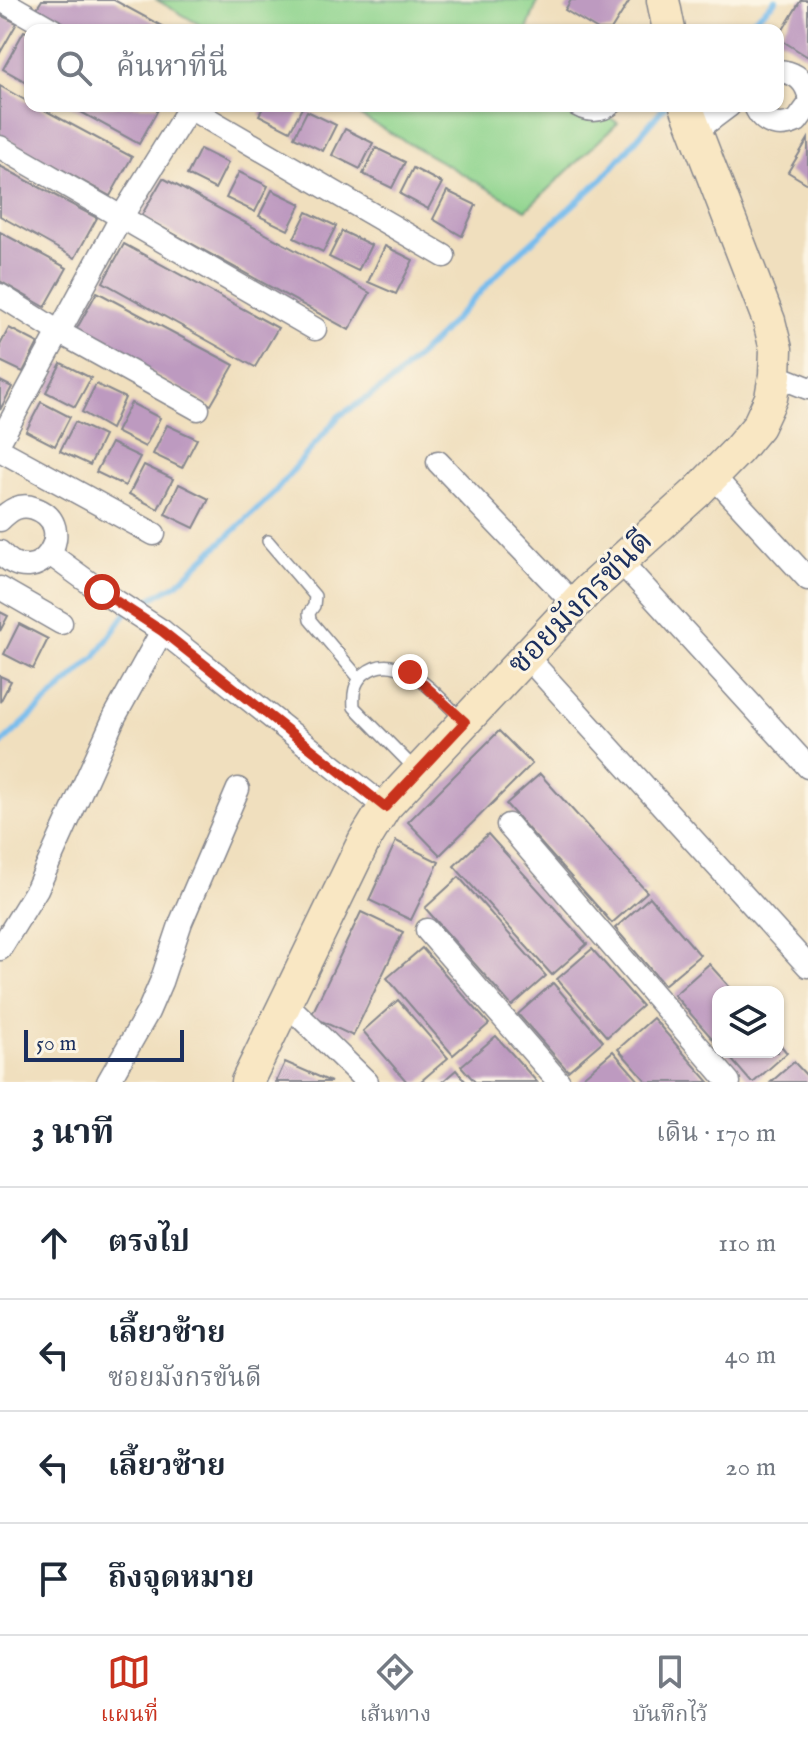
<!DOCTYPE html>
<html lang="th">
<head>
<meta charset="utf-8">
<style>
  body { margin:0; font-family:"IM FELL English","Noto Serif Thai",serif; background:#f6f6f7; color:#1f2937 }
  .controls { position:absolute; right:24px; bottom:24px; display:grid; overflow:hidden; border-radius:16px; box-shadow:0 2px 6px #0004 }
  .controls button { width:72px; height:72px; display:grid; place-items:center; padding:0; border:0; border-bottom:2px solid #e0e1e3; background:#fff; color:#1f2937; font:40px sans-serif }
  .scale { position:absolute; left:24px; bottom:20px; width:160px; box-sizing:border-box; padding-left:8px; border:4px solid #1b2f5e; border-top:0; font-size:22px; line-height:28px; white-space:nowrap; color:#1b2f5e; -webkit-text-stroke:6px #fcf5e5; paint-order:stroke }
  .stop { position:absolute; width:24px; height:24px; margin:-18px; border:6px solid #c8321e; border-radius:50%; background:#fff }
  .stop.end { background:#c8321e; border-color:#fff; box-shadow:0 2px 8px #0008 }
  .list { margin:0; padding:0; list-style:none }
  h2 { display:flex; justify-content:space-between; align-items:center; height:104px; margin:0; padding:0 32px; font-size:34px }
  h2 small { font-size:26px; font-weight:400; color:#747a83 }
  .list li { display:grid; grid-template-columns:52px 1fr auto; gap:24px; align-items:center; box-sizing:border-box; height:112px; padding:0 32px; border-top:2px solid #e0e1e3 }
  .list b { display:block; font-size:30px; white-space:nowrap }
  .list p { margin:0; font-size:26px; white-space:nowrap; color:#747a83 }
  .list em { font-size:26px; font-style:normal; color:#747a83 }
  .icon { flex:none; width:44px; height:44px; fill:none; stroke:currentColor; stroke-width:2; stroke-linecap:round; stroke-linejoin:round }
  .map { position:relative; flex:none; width:808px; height:1082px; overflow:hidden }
  .search { position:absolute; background:#fff; box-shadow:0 2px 6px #0004; left:24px; right:24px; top:24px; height:88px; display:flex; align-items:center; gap:20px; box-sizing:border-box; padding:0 28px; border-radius:16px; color:#747a83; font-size:30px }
  .sheet { height:552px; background:#fff }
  nav { display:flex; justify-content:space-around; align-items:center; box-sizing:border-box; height:112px; border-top:2px solid #e0e1e3; background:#fff; font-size:22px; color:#747a83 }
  nav a { display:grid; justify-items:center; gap:4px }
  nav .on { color:#c8321e }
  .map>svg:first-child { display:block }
  .green { fill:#8fd48e; stroke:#558276; stroke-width:2 }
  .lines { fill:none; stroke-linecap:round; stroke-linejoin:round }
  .stream { stroke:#76bced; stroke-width:6 }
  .building { fill:#bd9ac0 }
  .lane-casing { stroke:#86878e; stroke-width:14 }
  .street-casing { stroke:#86878e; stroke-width:25 }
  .secondary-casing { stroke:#86878e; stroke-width:35 }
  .lane { stroke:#fff; stroke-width:11 }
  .street { stroke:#fff; stroke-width:22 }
  .secondary { stroke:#f9e7c3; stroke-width:32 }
  .route { stroke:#c8321e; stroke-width:10 }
  .labels { text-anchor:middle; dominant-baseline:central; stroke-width:6; stroke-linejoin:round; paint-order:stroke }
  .street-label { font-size:32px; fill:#1b2f5e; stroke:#fcf5e5 }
</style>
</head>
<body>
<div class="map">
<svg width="808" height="1082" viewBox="0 0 808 1082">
  <rect width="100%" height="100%" fill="#fcf5e5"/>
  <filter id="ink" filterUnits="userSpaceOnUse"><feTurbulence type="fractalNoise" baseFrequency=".0125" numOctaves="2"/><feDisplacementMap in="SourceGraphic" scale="16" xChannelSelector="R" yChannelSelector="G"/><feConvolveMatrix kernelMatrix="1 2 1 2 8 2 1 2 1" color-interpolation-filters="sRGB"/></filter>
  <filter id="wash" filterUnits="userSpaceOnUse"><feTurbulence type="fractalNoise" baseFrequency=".006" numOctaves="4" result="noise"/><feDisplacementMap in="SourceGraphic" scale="32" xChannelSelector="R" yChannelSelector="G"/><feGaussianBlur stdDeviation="1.8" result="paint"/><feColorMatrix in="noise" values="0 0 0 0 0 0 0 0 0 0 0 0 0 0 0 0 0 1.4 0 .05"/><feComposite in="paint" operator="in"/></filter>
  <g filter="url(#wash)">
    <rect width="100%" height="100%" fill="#f0dfbe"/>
    <!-- green -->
    <g class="green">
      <polygon points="157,0 538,0 527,30 209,30"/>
      <polygon points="343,106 592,106 618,123 526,210"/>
    </g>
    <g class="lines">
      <!-- stream -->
      <g class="stream">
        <polyline points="742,30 776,0"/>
        <polyline points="136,607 177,584 273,494 339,416 390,383 432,343 505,266 603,178 665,106"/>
        <polyline points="0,745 95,657 126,613"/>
      </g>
    </g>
    <g id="blocks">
      <!-- building -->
      <g class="building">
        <polygon points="42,0 114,0 169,30 77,30 37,8"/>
        <polygon points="571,0 630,0 611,30 598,30 565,10"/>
        <polygon points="801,0 808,0 808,57 778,38"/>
        <polygon points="0,15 17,23 0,53"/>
        <polygon points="24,31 30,34 30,84 3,69"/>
        <polygon points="0,86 30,103 30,106 37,106 132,157 110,196 0,135"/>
        <polygon points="70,106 160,106 139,144"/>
        <polygon points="264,106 303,106 290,131 259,115"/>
        <polygon points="307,111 336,125 323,151 294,137"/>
        <polygon points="345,129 373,143 360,169 332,155"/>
        <polygon points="808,139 808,184 788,172"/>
        <polygon points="376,148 405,162 392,188 363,174"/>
        <polygon points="200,149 228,163 215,189 187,175"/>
        <polygon points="0,166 97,218 75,258 0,216"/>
        <polygon points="413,168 442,183 428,209 400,194"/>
        <polygon points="239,172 268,186 255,212 226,198"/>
        <polygon points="163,178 299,252 370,293 349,330 141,216"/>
        <polygon points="272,190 301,204 288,230 259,216"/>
        <polygon points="447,191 476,205 462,236 433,219"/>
        <polygon points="307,212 336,226 323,252 294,238"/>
        <polygon points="342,231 371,245 358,271 329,257"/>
        <polygon points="0,232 67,268 45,307 0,281"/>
        <polygon points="124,244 278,328 255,367 103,282"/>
        <polygon points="385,246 413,260 396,294 368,282"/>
        <polygon points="97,292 234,365 211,405 76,330"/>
        <polygon points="9,328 38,343 23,372 0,361 0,345"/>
        <polygon points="61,363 91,378 75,407 46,392"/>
        <polygon points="0,381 12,387 0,410"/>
        <polygon points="96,384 125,398 111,429 82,412"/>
        <polygon points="41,402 70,417 55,446 26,431"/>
        <polygon points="131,403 160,418 145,447 116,432"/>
        <polygon points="75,422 104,436 90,465 60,451"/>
        <polygon points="167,425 197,439 182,468 153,454"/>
        <polygon points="111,443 140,457 125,486 96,472"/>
        <polygon points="144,465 173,479 158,509 129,494"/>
        <polygon points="179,484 209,499 194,528 165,514"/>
        <polygon points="0,612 8,616 0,631"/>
        <polygon points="19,624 48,639 33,669 4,654"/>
        <polygon points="0,676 11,681 0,702"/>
        <polygon points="499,731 532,764 440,855 408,822"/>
        <polygon points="540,774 647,892 612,923 506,804"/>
        <polygon points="488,834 587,944 552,975 454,866"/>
        <polygon points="396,841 439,862 411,920 369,900"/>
        <polygon points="459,877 546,976 512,1006 425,908"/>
        <polygon points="650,897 700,955 664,985 615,928"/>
        <polygon points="361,912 403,932 353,1036 311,1016"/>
        <polygon points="422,948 489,1024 453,1055 387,978"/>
        <polygon points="592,949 642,1006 607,1037 557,979"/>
        <polygon points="709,964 734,992 718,992 718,1045 674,995"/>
        <polygon points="553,983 603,1041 568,1071 518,1014"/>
        <polygon points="398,1000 448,1058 420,1082 407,1082 363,1031"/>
        <polygon points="653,1018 686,1056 709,1082 647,1082 618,1049"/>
        <polygon points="496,1036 521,1064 537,1082 475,1082 461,1066"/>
        <polygon points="778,1042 787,1053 754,1082 751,1082 725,1052 778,1052"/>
        <polygon points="613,1051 640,1082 577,1082"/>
        <polygon points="285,1062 331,1082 276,1082"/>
        <polygon points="794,1062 808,1077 808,1082 771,1082"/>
        <polygon points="456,1070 466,1082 442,1082"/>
      </g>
    </g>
  </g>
  <g filter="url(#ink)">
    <use href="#blocks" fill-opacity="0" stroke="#86878e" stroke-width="2"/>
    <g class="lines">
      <defs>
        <g id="lane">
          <path d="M569,106C584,118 602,119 617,106"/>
          <polyline points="268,541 315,596 314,606 309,613 310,620 359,678"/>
          <path d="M415,769L354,707C353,694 354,683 364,674C398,645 439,698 462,719"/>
        </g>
        <g id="street">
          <polyline points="1,0 53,30"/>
          <path d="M778,71C793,72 803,78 808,92"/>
          <polyline points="186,106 444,256"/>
          <path d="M755,106C763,125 779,129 797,121L808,106"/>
          <polyline points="697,130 729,106"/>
          <polyline points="0,147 315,329"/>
          <polyline points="0,295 59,332 198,409"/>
          <polyline points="775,375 808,388"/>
          <polyline points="0,441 122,216 189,108"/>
          <polyline points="0,450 154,534"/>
          <polyline points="438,462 574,604"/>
          <polyline points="713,476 808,579"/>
          <path d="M0,520C10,510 20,503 34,508C82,524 39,596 0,552"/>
          <polyline points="50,554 102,592 162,631 385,807"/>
          <polyline points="620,561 808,767"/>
          <polyline points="0,588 61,623"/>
          <polyline points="526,656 808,966"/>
          <polyline points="508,825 729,1082"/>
          <polyline points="427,930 559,1082"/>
          <polyline points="0,949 37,889 115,716 162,631"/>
          <polyline points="286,1003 367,1082"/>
          <polyline points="108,1082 148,1012 161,982 181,922 238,789"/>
        </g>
        <g id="secondary">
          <polyline points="663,0 669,30"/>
          <polyline points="247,1082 364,841 385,807 586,592 697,492 738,450 758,426 771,398 775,375 776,349 769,321 686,106"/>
        </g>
      </defs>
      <!-- lane casing -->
      <use href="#lane" class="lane-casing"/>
      <!-- street casing -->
      <use href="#street" class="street-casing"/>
      <!-- secondary casing -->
      <use href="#secondary" class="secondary-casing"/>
      <!-- lane -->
      <use href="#lane" class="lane"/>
      <!-- street -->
      <use href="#street" class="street"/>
      <!-- secondary -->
      <use href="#secondary" class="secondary"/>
    </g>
  </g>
  <g class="lines" filter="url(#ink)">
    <!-- route -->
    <polyline class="route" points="102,592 162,631 385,807 465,722 410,672"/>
  </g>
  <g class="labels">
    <!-- street labels -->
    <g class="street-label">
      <text transform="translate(581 603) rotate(-45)">ซอยมังกรขันดี</text>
    </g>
  </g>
</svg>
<div class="controls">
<button><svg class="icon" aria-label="layers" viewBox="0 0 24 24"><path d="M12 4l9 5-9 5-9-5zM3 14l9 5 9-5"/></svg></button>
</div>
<div class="scale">50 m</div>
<div class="stop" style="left:102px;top:592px"></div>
<div class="stop end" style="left:410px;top:672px"></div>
<div class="search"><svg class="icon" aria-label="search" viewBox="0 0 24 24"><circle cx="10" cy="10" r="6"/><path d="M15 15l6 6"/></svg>ค้นหาที่นี่</div>
</div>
<section class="sheet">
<h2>3 นาที<small>เดิน · 170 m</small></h2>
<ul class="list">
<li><svg class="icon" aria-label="ahead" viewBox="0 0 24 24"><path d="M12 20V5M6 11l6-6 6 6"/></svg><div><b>ตรงไป</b></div><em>110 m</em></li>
<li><svg class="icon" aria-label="left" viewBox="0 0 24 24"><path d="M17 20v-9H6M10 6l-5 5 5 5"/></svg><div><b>เลี้ยวซ้าย</b><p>ซอยมังกรขันดี</p></div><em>40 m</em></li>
<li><svg class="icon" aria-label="left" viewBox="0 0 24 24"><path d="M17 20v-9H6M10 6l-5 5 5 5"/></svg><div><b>เลี้ยวซ้าย</b></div><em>20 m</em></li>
<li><svg class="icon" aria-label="arrive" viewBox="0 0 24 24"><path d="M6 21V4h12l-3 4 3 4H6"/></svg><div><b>ถึงจุดหมาย</b></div></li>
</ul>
</section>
<nav>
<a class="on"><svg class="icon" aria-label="map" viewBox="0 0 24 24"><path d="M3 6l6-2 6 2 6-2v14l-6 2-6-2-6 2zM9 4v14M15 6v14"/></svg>แผนที่</a>
<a><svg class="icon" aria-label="directions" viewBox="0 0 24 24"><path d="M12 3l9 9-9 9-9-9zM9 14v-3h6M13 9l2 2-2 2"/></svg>เส้นทาง</a>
<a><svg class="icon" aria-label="saved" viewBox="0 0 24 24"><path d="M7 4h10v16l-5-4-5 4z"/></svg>บันทึกไว้</a>
</nav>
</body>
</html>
